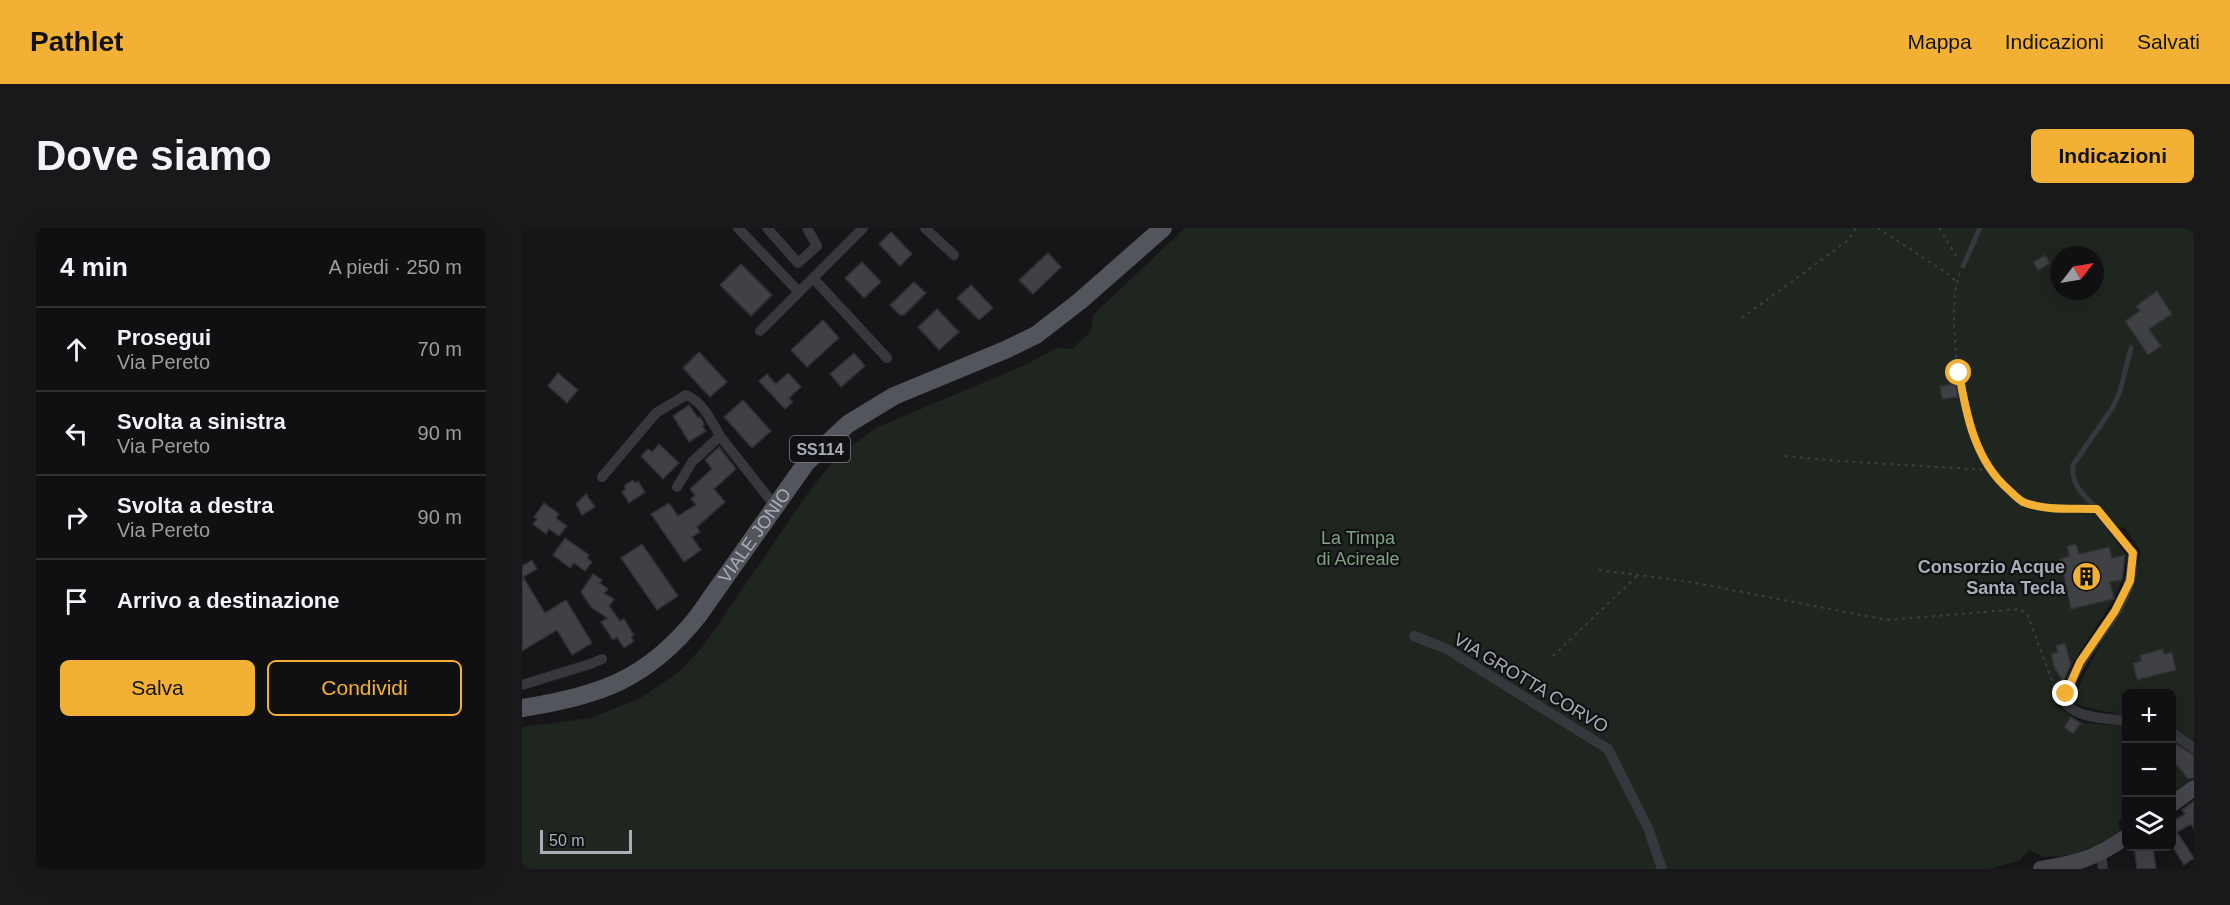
<!DOCTYPE html>
<html lang="it">
<head>
<meta charset="utf-8">
<style>
  body { margin:0; font-family:Arial,sans-serif; background:#19191b; color:#f1f3f6 }
  .controls { position:absolute; right:18px; bottom:18px; display:grid; overflow:hidden; border-radius:9px; box-shadow:0 6px 24px #0002 }
  .controls button { width:54px; height:54px; display:grid; place-items:center; padding:0; border:0; border-bottom:2px solid #303032; background:#101012; color:#f1f3f6; font:30px sans-serif }
  .compass { position:absolute; left:1528px; top:18px; width:54px; height:54px; border-radius:50%; background:#101012; box-shadow:0 6px 24px #0002; rotate:59deg }
  .scale { position:absolute; left:18px; bottom:15px; width:92px; box-sizing:border-box; padding-left:6px; border:3px solid #a8adb8; border-top:0; font-size:16px; line-height:21px; white-space:nowrap; color:#a8adb8; -webkit-text-stroke:4px #111113; paint-order:stroke }
  .stop { position:absolute; width:18px; height:18px; margin:-14px; border:4px solid #f2b134; border-radius:50%; background:#fff }
  .stop.end { background:#f2b134; border-color:#fff; box-shadow:0 2px 6px #0008 }
  .list { margin:0; padding:0; list-style:none }
  h2 { display:flex; justify-content:space-between; align-items:center; height:78px; margin:0; padding:0 24px; font-size:26px }
  h2 small { font-size:20px; font-weight:400; color:#9c9d9f }
  .list li { display:grid; grid-template-columns:39px 1fr auto; gap:18px; align-items:center; box-sizing:border-box; height:84px; padding:0 24px; border-top:2px solid #303032 }
  .list b { display:block; font-size:22px; white-space:nowrap }
  .list p { margin:0; font-size:20px; white-space:nowrap; color:#9c9d9f }
  .list em { font-size:20px; font-style:normal; color:#9c9d9f }
  .actions { display:flex; gap:12px; padding:18px 24px }
  .actions a { flex:1; padding:14px 0; border:2px solid #f2b134; border-radius:9px; text-align:center; font-size:21px; color:#f2b134 }
  .actions .main { background:#f2b134; color:#111 }
  .icon { flex:none; width:33px; height:33px; fill:none; stroke:currentColor; stroke-width:2; stroke-linecap:round; stroke-linejoin:round }
  .map { position:relative; flex:none; width:1672px; height:641px; overflow:hidden; border-radius:9px }
  header { display:flex; align-items:center; gap:36px; box-sizing:border-box; height:84px; padding:0 30px; background:#f2b134; color:#111 }
  header strong { font-size:28px }
  nav { display:flex; gap:33px; margin-inline-start:auto; font-size:21px }
  .intro { display:flex; align-items:center; justify-content:space-between; box-sizing:border-box; height:144px; padding:0 36px }
  h1 { margin:0; font-size:42px }
  .button { padding:15px 27px; border-radius:9px; background:#f2b134; color:#111; font-size:21px; font-weight:700 }
  main { display:flex; gap:36px; padding:0 36px }
  aside { flex:1; background:#101012; border-radius:9px; box-shadow:0 6px 24px #0002 }
  .map>svg:first-child { display:block }
  .green { fill:#1e261f; fill-rule:evenodd }
  .building { fill:#404145; stroke:#303034; stroke-width:1.5 }
  .lines { fill:none; stroke-linecap:round; stroke-linejoin:round }
  .path { stroke:#3d3f44; stroke-width:2; stroke-dasharray:3 4.5; stroke-linecap:butt }
  .lane { stroke:#37383d; stroke-width:5 }
  .street { stroke:#37383d; stroke-width:10 }
  .secondary { stroke:#45474d; stroke-width:16 }
  .primary { stroke:#53555c; stroke-width:18 }
  .route { stroke:#f2b134; stroke-width:8 }
  .labels { text-anchor:middle; dominant-baseline:central; stroke-width:4.5; stroke-linejoin:round; paint-order:stroke }
  .shield { fill:#111113; stroke:#7b7e86; stroke-width:1.5 }
  .shield-label { font-size:16px; font-weight:bold; fill:#a8adb8 }
  .street-label { font-size:18px; fill:#a8adb8; stroke:#111113 }
  .park-label { font-size:18px; fill:#7fa381; stroke:#111113 }
  .poi-label { font-size:18px; font-weight:bold; fill:#a8adb8; stroke:#111113; text-anchor:end }
</style>
</head>
<body>
<header>
<strong>Pathlet</strong>
<nav><a>Mappa</a><a>Indicazioni</a><a>Salvati</a></nav>
</header>
<div class="intro"><h1>Dove siamo</h1><a class="button">Indicazioni</a></div>
<main>
<aside>
<h2>4 min<small>A piedi · 250 m</small></h2>
<ul class="list">
<li><svg class="icon" aria-label="ahead" viewBox="0 0 24 24"><path d="M12 20V5M6 11l6-6 6 6"/></svg><div><b>Prosegui</b><p>Via Pereto</p></div><em>70 m</em></li>
<li><svg class="icon" aria-label="left" viewBox="0 0 24 24"><path d="M17 20v-9H6M10 6l-5 5 5 5"/></svg><div><b>Svolta a sinistra</b><p>Via Pereto</p></div><em>90 m</em></li>
<li><svg class="icon" aria-label="right" viewBox="0 0 24 24"><path d="M7 20v-9h11M14 6l5 5-5 5"/></svg><div><b>Svolta a destra</b><p>Via Pereto</p></div><em>90 m</em></li>
<li><svg class="icon" aria-label="arrive" viewBox="0 0 24 24"><path d="M6 21V4h12l-3 4 3 4H6"/></svg><div><b>Arrivo a destinazione</b></div></li>
</ul>
<div class="actions"><a class="main">Salva</a><a>Condividi</a></div>
</aside>
<div class="map">
<svg width="1672" height="641" viewBox="0 0 1672 641">
  <rect width="100%" height="100%" fill="#161618"/>
  <!-- green -->
  <g class="green">
    <path d="M663,0H1672V516L1650,500V466H1604V488L1560,478L1554,475C1552,453 1595,394 1606,370C1612,356 1615,339 1619,324L1602,299L1586,302L1604,327L1600,352L1592,371L1550,436L1532,476L1559,495L1604,498V587L1596,593L1598,604L1574,618L1549,627L1521,629L1507,622L1498,632L1467,641H0V499L69,490L120,469L157,444L182,417L286,265L315,228L356,199L503,137L534,120L550,121L569,103L571,87ZM1537,27H1573V63H1537Z"/>
    <polygon points="1650,508 1672,526 1672,548 1650,565"/>
  </g>
  <!-- building -->
  <g class="building">
    <polygon points="369,4 390,26 378,38 357,16"/>
    <polygon points="526,25 539,39 511,66 497,52"/>
    <polygon points="1523,27 1528,35 1516,43 1511,34"/>
    <polygon points="340,34 359,54 342,70 323,50"/>
    <polygon points="219,36 250,67 229,88 198,57"/>
    <polygon points="392,54 404,65 382,87 378,87 368,77"/>
    <polygon points="449,57 471,80 457,92 435,70"/>
    <polygon points="1635,63 1650,86 1627,101 1639,118 1626,127 1603,93 1618,83 1614,78"/>
    <polygon points="415,81 437,104 417,122 396,99"/>
    <polygon points="301,92 317,110 285,139 269,122"/>
    <polygon points="177,124 205,154 188,169 161,140"/>
    <polygon points="332,125 343,138 319,159 308,146"/>
    <polygon points="36,145 56,162 45,175 26,158"/>
    <polygon points="266,145 279,159 267,170 271,174 263,181 237,153 245,146 254,156"/>
    <polygon points="1434,156 1436,169 1420,171 1418,158"/>
    <polygon points="221,172 249,203 230,220 202,189"/>
    <polygon points="167,177 176,190 178,189 181,194 182,197 180,198 184,203 167,214 151,188"/>
    <polygon points="137,216 157,235 141,251 119,228 126,221 130,224"/>
    <polygon points="197,219 214,241 192,261 203,274 175,299 178,304 170,309 179,322 162,334 129,286 147,275 156,288 174,277 169,271 173,267 168,261 190,241 183,232"/>
    <polygon points="111,252 113,255 116,253 123,264 107,275 100,264 104,261 102,258"/>
    <polygon points="64,266 73,279 60,287 54,276"/>
    <polygon points="22,275 37,286 34,290 45,298 37,308 27,301 24,306 11,296 15,291 12,289"/>
    <polygon points="43,310 67,327 65,330 70,334 63,343 52,335 48,340 31,327"/>
    <polygon points="120,316 156,368 135,382 99,330"/>
    <polygon points="1554,316 1557,326 1587,319 1590,330 1603,327 1600,352 1588,354 1592,371 1549,381 1538,331 1547,328 1545,318"/>
    <polygon points="10,332 15,341 1,349 23,385 44,372 70,415 50,427 35,402 0,423 0,338"/>
    <polygon points="71,346 80,352 78,355 86,361 82,365 92,371 87,378 98,393 102,391 112,407 109,409 112,413 102,420 95,409 91,412 79,394 85,390 69,379 59,364"/>
    <polygon points="1543,415 1549,436 1541,454 1533,441 1529,426 1536,424 1534,418"/>
    <polygon points="1641,421 1642,426 1650,424 1654,442 1615,452 1611,435 1619,433 1618,427"/>
    <polygon points="1549,489 1559,495 1551,506 1542,499"/>
    <polygon points="1650,514 1672,527 1672,550 1666,551 1650,531"/>
    <polygon points="1672,573 1672,601 1669,596 1655,604 1672,630 1662,637 1650,618 1650,593 1663,586 1660,582"/>
    <polygon points="1612,618 1631,618 1634,641 1615,641"/>
  </g>
  <g class="lines">
    <!-- path -->
    <g class="path">
      <polyline points="1356,0 1429,48 1434,54"/>
      <polyline points="1417,0 1435,29"/>
      <path d="M1438,45C1425,75 1436,158 1445,190C1450,206 1458,226 1467,241C1473,252 1488,267 1499,273C1516,283 1543,280 1562,281"/>
      <polyline points="1220,90 1325,13 1334,0"/>
      <polyline points="1263,228 1316,233 1467,242"/>
      <polyline points="1580,288 1603,315"/>
      <polyline points="1077,342 1163,353 1365,392 1498,381 1505,386 1534,463"/>
      <polyline points="1031,428 1117,346"/>
    </g>
    <!-- lane -->
    <g class="lane">
      <polyline points="1441,38 1458,0"/>
      <path d="M1575,281C1562,267 1549,258 1551,237L1591,179L1598,163L1609,120"/>
    </g>
    <!-- street -->
    <g class="street">
      <polyline points="216,0 277,64"/>
      <polyline points="245,0 276,35 295,18 285,0"/>
      <polyline points="403,0 432,27"/>
      <polyline points="291,50 365,130"/>
      <polyline points="238,103 341,0"/>
      <path d="M80,249L134,185L164,167C181,174 189,192 198,208"/>
      <polyline points="155,259 170,234 198,208 253,278"/>
      <polyline points="892,408 925,421 1086,521 1126,600 1140,641"/>
      <polyline points="0,457 68,436 80,431"/>
      <path d="M1604,493C1584,490 1557,491 1543,475C1551,428 1596,397 1608,352C1610,344 1610,333 1611,325"/>
      <polyline points="1650,505 1672,520"/>
      <polyline points="1579,626 1581,641"/>
    </g>
    <!-- secondary -->
    <g class="secondary">
      <polyline points="1650,576 1672,560"/>
      <path d="M1519,641C1556,635 1574,630 1604,609"/>
    </g>
    <!-- primary -->
    <path class="primary" id="s1" d="M0,480C78,468 126,451 176,388L284,235L326,196L372,168L483,122L514,107L558,73L641,0"/>
  </g>
  <g class="lines">
    <!-- route -->
    <path class="route" d="M1437,145C1444,186 1453,233 1487,262C1491,266 1496,271 1501,274C1523,283 1551,280 1575,281L1611,325L1608,353L1593,383L1558,434L1544,466"/>
  </g>
  <!-- icons -->
  <defs>
    <symbol id="building-disc" viewBox="-11 -11 22 22"><circle r="9.5" fill="#f2b134" stroke="#111113"/><path d="M-4-6H4V6H1V3H-1V6H-4ZM-2.5-4.3h1.7v1.8h-1.7ZM.8-4.3h1.7v1.8H.8ZM-2.5-1h1.7V.8h-1.7ZM.8-1h1.7V.8H.8Z" fill="#111"/></symbol>
  </defs>
  <g fill-rule="evenodd">
    <use href="#building-disc" x="1548" y="332" width="33" height="33"/>
  </g>
  <g class="labels">
    <!-- shield labels -->
    <rect class="shield" x="268" y="208" width="60" height="26" rx="4.5"/>
    <g class="shield-label">
      <text x="298" y="221">SS114</text>
    </g>
    <!-- street labels -->
    <g class="street-label">
      <text stroke="none"><textPath href="#s1" startOffset="303">VIALE JONIO</textPath></text>
      <text transform="translate(1009 455) rotate(31)">VIA GROTTA CORVO</text>
    </g>
    <!-- park labels -->
    <g class="park-label">
      <text x="836" y="310">La Timpa<tspan x="836" dy="21">di Acireale</tspan></text>
    </g>
    <!-- poi labels -->
    <g class="poi-label">
      <text x="1543" y="339">Consorzio Acque<tspan x="1543" dy="21">Santa Tecla</tspan></text>
    </g>
  </g>
</svg>
<div class="controls">
<button>+</button>
<button>−</button>
<button><svg class="icon" aria-label="layers" viewBox="0 0 24 24"><path d="M12 4l9 5-9 5-9-5zM3 14l9 5 9-5"/></svg></button>
</div>
<svg class="compass" viewBox="-18 -18 36 36"><path d="M0-13l5 13h-10z" fill="#e53935"/><path d="M0 13l5-13h-10z" fill="#9c9d9f"/></svg>
<div class="scale">50 m</div>
<div class="stop" style="left:1437px;top:145px"></div>
<div class="stop end" style="left:1544px;top:466px"></div>
</div>
</main>
</body>
</html>
